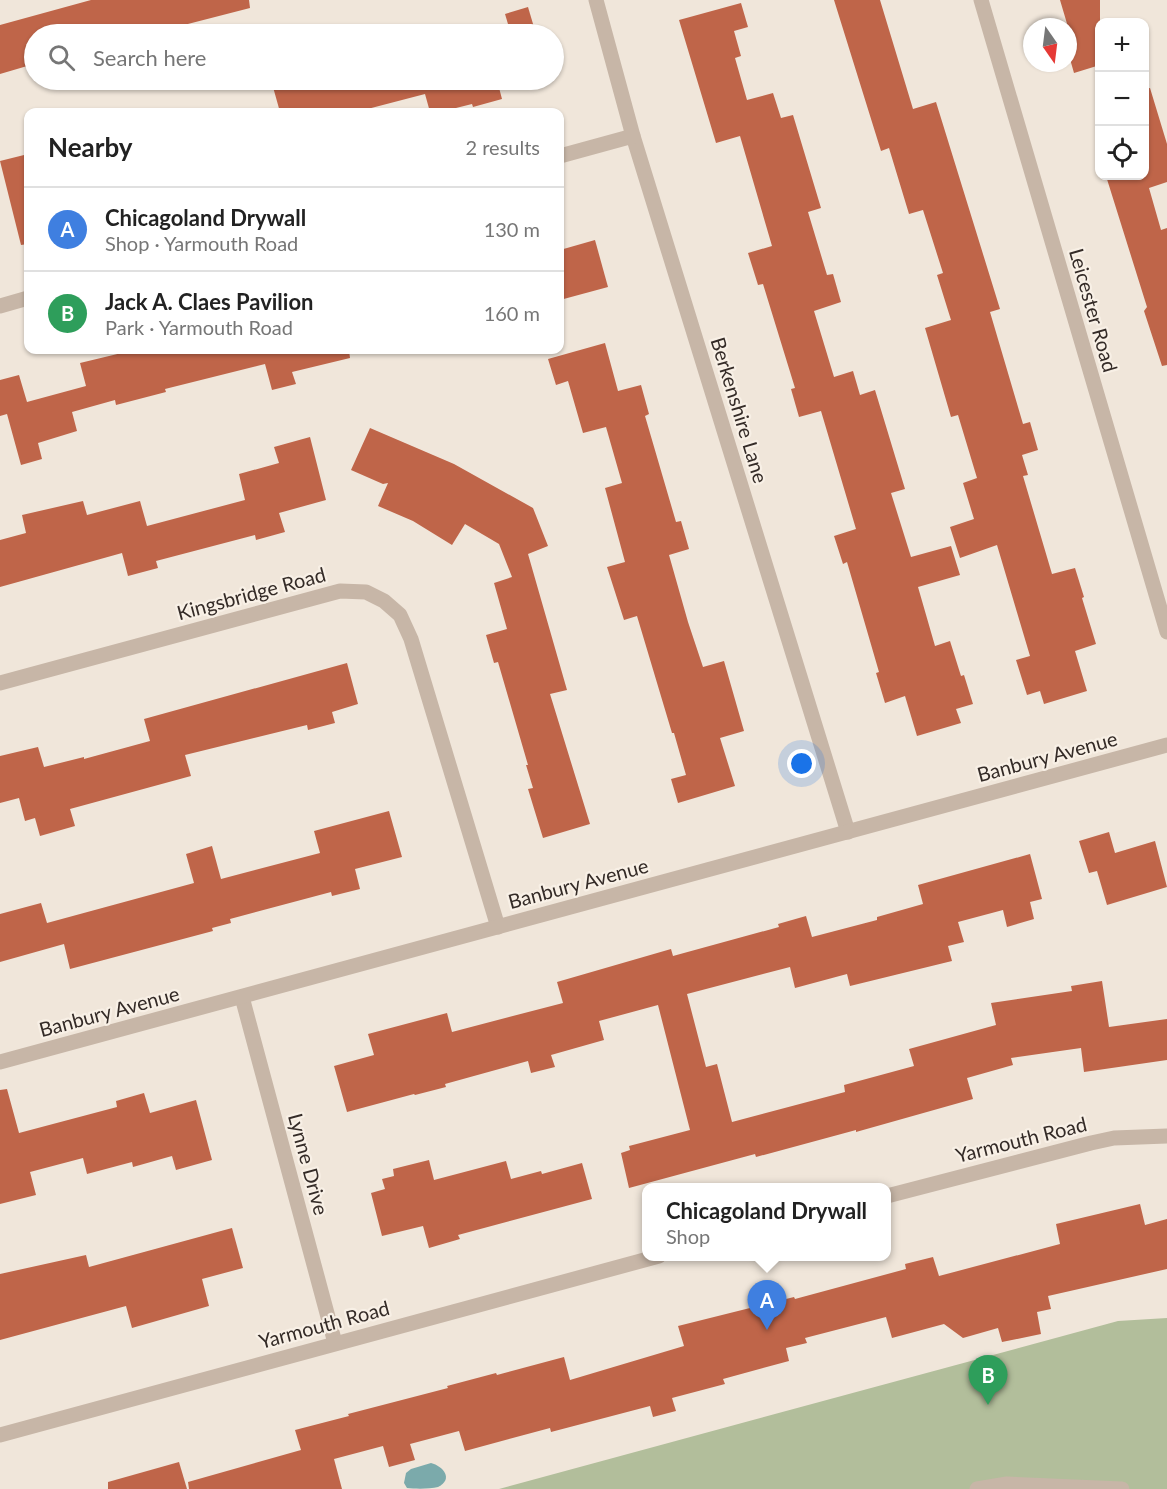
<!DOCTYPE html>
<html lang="en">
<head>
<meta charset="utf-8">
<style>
  body { margin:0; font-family:Lato,sans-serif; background:#f2f2f2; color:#222 }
  .controls { position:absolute; right:18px; top:18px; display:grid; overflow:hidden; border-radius:12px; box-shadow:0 2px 4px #0004 }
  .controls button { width:54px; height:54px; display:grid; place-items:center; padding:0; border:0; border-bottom:2px solid #e0e0e0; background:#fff; color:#222; font:30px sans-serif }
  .compass { position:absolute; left:1023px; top:18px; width:54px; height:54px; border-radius:50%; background:#fff; box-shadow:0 2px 4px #0004; rotate:166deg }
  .you { position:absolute; left:802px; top:764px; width:21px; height:21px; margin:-15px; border:4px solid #fff; border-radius:50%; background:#1a73e8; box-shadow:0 0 0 9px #1a73e833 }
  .badge { display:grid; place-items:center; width:39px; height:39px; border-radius:50%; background:#1f5053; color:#fff; font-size:20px; font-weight:700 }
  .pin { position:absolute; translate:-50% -50px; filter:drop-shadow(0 2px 3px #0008) }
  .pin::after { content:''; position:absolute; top:32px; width:21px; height:18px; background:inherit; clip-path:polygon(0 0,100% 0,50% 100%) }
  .popup { position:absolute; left:642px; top:1183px; width:249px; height:78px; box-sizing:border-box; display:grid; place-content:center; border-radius:12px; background:#fff; filter:drop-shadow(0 2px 4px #0005); font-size:20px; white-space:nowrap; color:#767676 }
  .popup b { font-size:22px; color:#222 }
  .popup::after { content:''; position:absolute; left:50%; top:100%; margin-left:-12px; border:12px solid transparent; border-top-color:#fff }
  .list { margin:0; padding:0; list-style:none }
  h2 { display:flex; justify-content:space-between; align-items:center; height:78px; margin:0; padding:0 24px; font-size:26px }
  h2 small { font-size:20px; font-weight:400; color:#767676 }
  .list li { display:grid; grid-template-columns:39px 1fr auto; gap:18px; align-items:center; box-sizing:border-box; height:84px; padding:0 24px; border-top:2px solid #e0e0e0 }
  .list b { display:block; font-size:22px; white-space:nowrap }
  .list p { margin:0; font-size:20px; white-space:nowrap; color:#767676 }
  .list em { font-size:20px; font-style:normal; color:#767676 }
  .icon { flex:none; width:33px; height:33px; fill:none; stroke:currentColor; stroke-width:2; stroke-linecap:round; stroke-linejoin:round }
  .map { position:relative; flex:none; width:1167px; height:1489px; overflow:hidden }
  .search { position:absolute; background:#fff; box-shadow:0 2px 4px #0004; left:24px; top:24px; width:540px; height:66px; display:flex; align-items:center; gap:15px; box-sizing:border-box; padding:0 21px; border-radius:33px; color:#767676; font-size:22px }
  .panel { position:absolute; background:#fff; box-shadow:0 2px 4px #0004; left:24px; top:108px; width:540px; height:246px; border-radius:12px }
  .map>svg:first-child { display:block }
  .green { fill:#b2be9b }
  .water { fill:#7baaab }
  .building { fill:#bf6549 }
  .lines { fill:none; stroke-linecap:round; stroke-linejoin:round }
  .service { stroke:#c7b6a7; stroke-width:15 }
  .minor { stroke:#c7b6a7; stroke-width:15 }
  .labels { text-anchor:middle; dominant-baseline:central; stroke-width:4.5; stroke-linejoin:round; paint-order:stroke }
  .street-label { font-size:20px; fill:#342b27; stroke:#f8f0e6 }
</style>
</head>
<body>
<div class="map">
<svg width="1167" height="1489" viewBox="0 0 1167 1489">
  <rect width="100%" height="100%" fill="#f0e6da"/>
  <!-- green -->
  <polygon class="green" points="1167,1318 1167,1489 499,1489 1118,1321"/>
  <!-- water -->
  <path class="water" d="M431,1463C443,1466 454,1479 438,1487C430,1489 416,1489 407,1488L404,1483L406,1473L411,1469Z"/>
  <!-- building -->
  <g class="building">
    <polygon points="91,0 249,0 250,8 149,34 34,34 34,64 0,74 0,25"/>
    <polygon points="834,0 880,0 913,109 936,102 1000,309 990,312 1023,424 1030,422 1038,450 1022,455 1028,475 1023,476 1052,574 1075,568 1084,597 1082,598 1096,644 1075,651 1087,691 1044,704 1040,691 1027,695 1016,660 1030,656 997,545 960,558 950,527 974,519 963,483 977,478 958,415 951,417 925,328 951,320 937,275 943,273 923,210 909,214 889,148 881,151"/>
    <polygon points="1060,0 1100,0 1100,65 1074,73 1068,52 1068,27"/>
    <polygon points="741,3 748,27 734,31 741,56 735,58 747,100 773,93 781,118 793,115 821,208 808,212 827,275 833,274 841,302 814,311 834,377 853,371 860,395 875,390 905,489 891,493 911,557 951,546 960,575 918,587 935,646 950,641 961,676 964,675 973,704 956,709 961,723 917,736 905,696 885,703 876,673 879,672 847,562 843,564 834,536 856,529 821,411 799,417 791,389 795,388 763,284 758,285 748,253 772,246 740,136 716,143 679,20"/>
    <polygon points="528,7 536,34 511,34 505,14"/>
    <polygon points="300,80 497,80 502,99 473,107 472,104 440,112 430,112 425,94 356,112 280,112 273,87"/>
    <polygon points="1150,88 1167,144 1167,182 1149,188 1161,230 1167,228 1167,365 1162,366 1144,311 1147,307 1106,176 1144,176 1144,89"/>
    <polygon points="28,154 28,244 21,245 0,161"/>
    <polygon points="595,240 608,287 560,300 560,250"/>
    <polygon points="605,343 618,391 641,385 649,414 645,416 676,522 681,521 689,549 669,555 688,622 703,667 724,661 744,731 720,738 735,786 678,803 671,779 686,775 674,733 672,733 637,616 624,620 607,567 625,562 605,488 622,483 606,427 583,433 568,381 556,385 548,359"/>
    <polygon points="134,350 349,350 350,358 292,372 296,384 272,390 265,364 165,389 166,392 116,405 115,400 72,412 77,431 38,443 42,459 21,465 7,414 0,416 0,380 19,375 27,402 86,386 80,363"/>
    <polygon points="370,428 454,464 533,508 548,546 528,554 567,690 550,694 590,824 543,838 528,789 533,788 526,765 528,765 498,662 494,663 486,635 507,629 494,583 512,577 499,544 465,524 452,545 413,521 378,506 388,483 383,484 351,470"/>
    <polygon points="310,437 326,500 279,513 285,532 256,540 255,535 156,561 158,568 128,576 122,553 0,587 0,540 26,533 22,515 83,501 87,515 140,501 147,526 245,500 239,474 279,463 274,447"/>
    <polygon points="347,663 358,704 332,712 335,723 308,730 307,725 185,755 191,776 70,809 75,826 40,836 35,818 25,821 19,798 0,803 0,756 38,747 44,767 84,757 84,759 150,741 144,719"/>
    <polygon points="389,811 402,857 355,869 360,889 332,896 331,892 230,919 231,923 212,928 213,931 70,969 64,944 0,962 0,914 41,903 47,923 194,883 186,854 212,846 221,879 320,853 314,831"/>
    <polygon points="1109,832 1115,853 1155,841 1167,887 1107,905 1097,871 1089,873 1079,841"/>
    <polygon points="1030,854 1042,899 1030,902 1034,919 1007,927 1003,910 958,922 964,942 948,946 952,961 850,986 847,974 795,988 790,967 687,994 706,1067 717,1064 732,1122 845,1092 844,1085 914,1066 909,1049 996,1025 991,1003 1072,991 1071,986 1102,981 1109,1027 1167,1019 1167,1060 1084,1072 1081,1048 1011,1058 1013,1065 967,1078 973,1099 856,1132 856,1130 756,1157 755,1154 629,1188 621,1153 630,1150 629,1146 690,1130 658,1005 599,1021 604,1040 551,1055 555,1067 531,1073 528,1061 445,1084 446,1087 415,1095 414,1094 347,1112 334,1066 374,1055 368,1034 447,1013 452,1032 563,1003 557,982 671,949 673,956 779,927 778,924 806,916 812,937 877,920 877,917 923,904 918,885"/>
    <polygon points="7,1089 19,1133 117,1107 116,1101 144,1093 150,1113 196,1100 212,1160 176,1170 172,1156 133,1167 132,1162 87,1174 83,1158 30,1172 36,1195 0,1204 0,1090"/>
    <polygon points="429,1160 434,1180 506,1161 511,1179 541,1171 542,1174 582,1163 592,1199 458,1235 460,1239 429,1248 423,1226 382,1236 371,1193 385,1189 382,1179 394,1176 393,1169"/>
    <polygon points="1140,1204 1145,1225 1167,1219 1167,1269 1048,1296 1051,1309 1037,1312 1041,1334 1002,1342 998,1328 963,1338 944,1324 892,1338 886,1317 805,1338 807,1343 786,1348 789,1361 723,1379 725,1384 672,1398 676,1411 653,1417 650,1406 551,1432 550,1428 465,1451 459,1431 410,1444 415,1460 389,1467 383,1446 334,1459 342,1489 189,1489 188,1482 301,1450 295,1430 349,1416 348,1414 448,1388 447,1386 496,1373 497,1375 564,1357 570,1380 684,1346 678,1326 794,1297 795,1299 906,1269 905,1264 933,1257 939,1276 1060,1244 1056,1224"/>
    <polygon points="232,1228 243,1268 202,1279 209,1306 132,1328 126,1306 0,1340 0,1274 86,1255 89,1267"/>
    <polygon points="179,1462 187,1489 108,1489 108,1482"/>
  </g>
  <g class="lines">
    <!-- service -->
    <polyline class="service" points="977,1489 1007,1484 1122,1489"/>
    <!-- minor -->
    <g class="minor">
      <polyline points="596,0 633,136 848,832"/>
      <polyline points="981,0 1167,632"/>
      <polyline points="560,156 633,136"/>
      <polyline points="0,306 28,298"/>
      <polyline points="0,683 340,591 366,592 384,601 400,615 411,639 498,927"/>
      <polyline points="242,997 335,1343"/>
      <polyline points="0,1062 1167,745"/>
      <polyline points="887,1196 1091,1143 1114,1138 1167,1136"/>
      <polyline points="0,1435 659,1256"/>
    </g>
  </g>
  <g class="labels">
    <!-- street labels -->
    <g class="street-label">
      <text transform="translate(1094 310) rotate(74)">Leicester Road</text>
      <text transform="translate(740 410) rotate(73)">Berkenshire Lane</text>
      <text transform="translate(251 593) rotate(-15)">Kingsbridge Road</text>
      <text transform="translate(1047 756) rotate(-15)">Banbury Avenue</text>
      <text transform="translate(578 883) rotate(-15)">Banbury Avenue</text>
      <text transform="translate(109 1011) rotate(-15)">Banbury Avenue</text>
      <text transform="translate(1021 1139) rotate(-14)">Yarmouth Road</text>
      <text transform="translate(309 1164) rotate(75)">Lynne Drive</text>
      <text transform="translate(324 1324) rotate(-15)">Yarmouth Road</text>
    </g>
  </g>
</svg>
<div class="controls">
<button>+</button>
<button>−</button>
<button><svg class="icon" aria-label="locate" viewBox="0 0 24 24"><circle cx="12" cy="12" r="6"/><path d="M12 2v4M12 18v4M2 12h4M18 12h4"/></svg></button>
</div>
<svg class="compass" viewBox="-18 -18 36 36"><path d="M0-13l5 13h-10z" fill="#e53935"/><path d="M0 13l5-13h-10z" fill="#767676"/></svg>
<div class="you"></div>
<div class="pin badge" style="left:767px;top:1330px;background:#3f7fe0">A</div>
<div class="popup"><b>Chicagoland Drywall</b>Shop</div>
<div class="pin badge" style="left:988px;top:1405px;background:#2e9e5b">B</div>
<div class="search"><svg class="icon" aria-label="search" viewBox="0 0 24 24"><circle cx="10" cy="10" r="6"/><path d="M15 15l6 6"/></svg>Search here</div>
<section class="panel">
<h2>Nearby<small>2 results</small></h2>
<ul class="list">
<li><span class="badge" style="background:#3f7fe0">A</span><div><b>Chicagoland Drywall</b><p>Shop · Yarmouth Road</p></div><em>130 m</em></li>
<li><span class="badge" style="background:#2e9e5b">B</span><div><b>Jack A. Claes Pavilion</b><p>Park · Yarmouth Road</p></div><em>160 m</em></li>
</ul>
</section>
</div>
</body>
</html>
